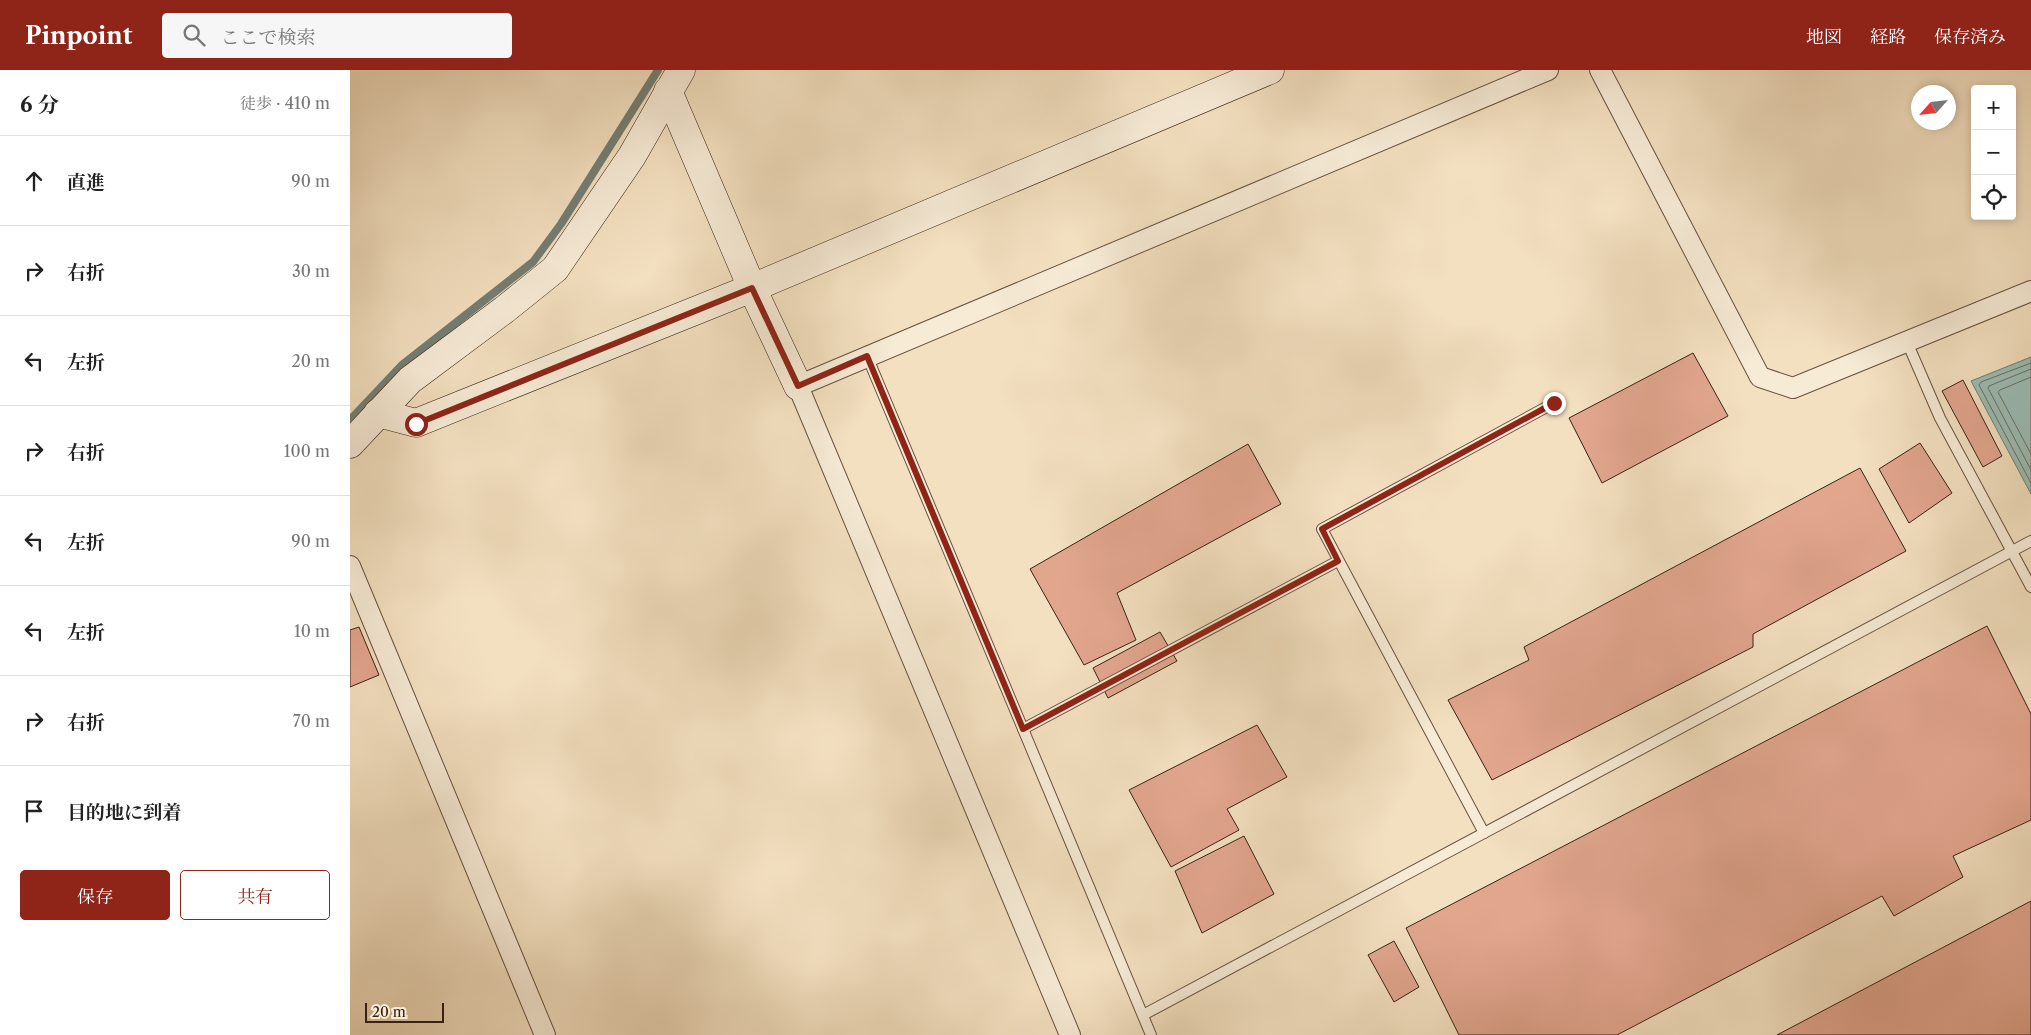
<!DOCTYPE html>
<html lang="ja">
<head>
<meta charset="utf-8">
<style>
  body { margin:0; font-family:"Libre Caslon Text","Noto Serif JP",serif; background:#f6f6f6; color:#222 }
  .controls { position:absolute; right:15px; top:15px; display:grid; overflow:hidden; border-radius:5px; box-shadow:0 2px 8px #0003 }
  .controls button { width:45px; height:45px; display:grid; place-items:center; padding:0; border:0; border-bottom:1px solid #e0e0e0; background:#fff; color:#222; font:25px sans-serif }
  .compass { position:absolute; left:1561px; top:15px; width:45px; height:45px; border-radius:50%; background:#fff; box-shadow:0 2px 8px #0003; rotate:243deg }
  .scale { position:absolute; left:15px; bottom:12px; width:79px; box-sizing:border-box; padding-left:5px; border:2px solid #3a2115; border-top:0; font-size:14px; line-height:18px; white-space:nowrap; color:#3a2115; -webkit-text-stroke:4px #f7ebd6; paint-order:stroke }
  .stop { position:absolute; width:15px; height:15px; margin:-11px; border:4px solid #8f2418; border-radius:50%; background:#fff }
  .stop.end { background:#8f2418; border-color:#fff; box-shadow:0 1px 5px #0008 }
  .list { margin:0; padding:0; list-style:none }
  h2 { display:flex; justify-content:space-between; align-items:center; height:65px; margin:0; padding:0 20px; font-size:21px }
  h2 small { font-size:16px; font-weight:400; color:#767676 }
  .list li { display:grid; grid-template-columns:32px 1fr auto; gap:15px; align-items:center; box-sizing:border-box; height:90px; padding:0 20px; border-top:1px solid #e0e0e0 }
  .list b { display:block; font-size:19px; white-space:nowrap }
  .list em { font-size:16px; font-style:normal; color:#767676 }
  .actions { display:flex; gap:10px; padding:15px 20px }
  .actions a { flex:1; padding:11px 0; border:1px solid #8f2418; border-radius:5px; text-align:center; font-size:18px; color:#8f2418 }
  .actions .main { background:#8f2418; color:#fff }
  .icon { flex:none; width:28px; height:28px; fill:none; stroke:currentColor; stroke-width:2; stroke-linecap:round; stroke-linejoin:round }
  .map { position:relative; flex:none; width:1681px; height:965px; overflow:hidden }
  header { display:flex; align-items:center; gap:30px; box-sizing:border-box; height:70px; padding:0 25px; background:#8f2418; color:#fff }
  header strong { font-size:24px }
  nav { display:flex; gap:28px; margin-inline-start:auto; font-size:18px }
  .search { width:350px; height:45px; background:#f6f6f6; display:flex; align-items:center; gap:12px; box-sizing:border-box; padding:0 18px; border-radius:5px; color:#767676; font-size:19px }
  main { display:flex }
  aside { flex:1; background:#fff }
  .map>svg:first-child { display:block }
  .water { fill:#9bbdb5; stroke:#747f75 }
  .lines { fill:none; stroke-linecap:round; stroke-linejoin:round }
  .shore { stroke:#6a6f65; stroke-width:1 }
  .stream { stroke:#747f75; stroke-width:8 }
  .building { fill:#e2a68f; stroke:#3a2115 }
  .lane-casing { stroke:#685140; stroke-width:12 }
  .street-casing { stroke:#685140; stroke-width:22 }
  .secondary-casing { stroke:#3a2115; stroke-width:29 }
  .lane { stroke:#f7ebd6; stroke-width:10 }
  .street { stroke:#f7ebd6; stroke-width:20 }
  .secondary { stroke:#f7ebd6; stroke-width:28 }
  .route { stroke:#8f2418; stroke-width:6 }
</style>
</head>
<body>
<header>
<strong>Pinpoint</strong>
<div class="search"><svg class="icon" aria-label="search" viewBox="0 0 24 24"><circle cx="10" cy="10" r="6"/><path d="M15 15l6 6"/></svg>ここで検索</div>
<nav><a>地図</a><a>経路</a><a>保存済み</a></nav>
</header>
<main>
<aside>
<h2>6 分<small>徒歩 · 410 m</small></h2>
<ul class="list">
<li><svg class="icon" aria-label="ahead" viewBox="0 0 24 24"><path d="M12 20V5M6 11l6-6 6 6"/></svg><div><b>直進</b></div><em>90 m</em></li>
<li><svg class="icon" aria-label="right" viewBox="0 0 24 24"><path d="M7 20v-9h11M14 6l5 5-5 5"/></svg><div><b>右折</b></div><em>30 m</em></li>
<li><svg class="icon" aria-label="left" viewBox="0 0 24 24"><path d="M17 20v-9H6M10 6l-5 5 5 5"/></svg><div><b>左折</b></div><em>20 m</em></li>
<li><svg class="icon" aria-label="right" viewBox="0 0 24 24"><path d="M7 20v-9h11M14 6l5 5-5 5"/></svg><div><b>右折</b></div><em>100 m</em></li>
<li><svg class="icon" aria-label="left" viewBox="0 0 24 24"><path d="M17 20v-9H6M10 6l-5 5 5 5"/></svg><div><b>左折</b></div><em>90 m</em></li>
<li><svg class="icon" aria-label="left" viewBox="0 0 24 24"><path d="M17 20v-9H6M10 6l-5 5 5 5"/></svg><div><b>左折</b></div><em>10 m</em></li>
<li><svg class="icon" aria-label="right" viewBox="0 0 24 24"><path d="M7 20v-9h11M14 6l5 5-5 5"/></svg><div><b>右折</b></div><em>70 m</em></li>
<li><svg class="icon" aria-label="arrive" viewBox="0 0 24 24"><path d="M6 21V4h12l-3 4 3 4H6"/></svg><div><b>目的地に到着</b></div></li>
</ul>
<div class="actions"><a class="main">保存</a><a>共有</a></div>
</aside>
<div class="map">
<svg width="1681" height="965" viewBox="0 0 1681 965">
  <rect width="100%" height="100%" fill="#f3e0c0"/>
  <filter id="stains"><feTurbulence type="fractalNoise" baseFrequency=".004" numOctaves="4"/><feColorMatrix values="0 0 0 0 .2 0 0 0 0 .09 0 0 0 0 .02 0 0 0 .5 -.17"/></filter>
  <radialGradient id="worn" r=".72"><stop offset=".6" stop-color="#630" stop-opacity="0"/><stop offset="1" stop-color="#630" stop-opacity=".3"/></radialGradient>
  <!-- water -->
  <polygon class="water" points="1681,287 1681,424 1621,311"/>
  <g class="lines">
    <!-- shore -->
    <g class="shore">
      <polyline points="1681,293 1631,312 1629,315 1681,413"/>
      <polyline points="1681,299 1639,316 1638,318 1681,400"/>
      <polyline points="1681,307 1650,320 1648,322 1681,384"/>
    </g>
    <!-- stream -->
    <polyline class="stream" points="0,350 52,295 183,192 211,154 308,0"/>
  </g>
  <!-- building -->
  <g class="building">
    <polygon points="1343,283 1378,346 1252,413 1219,348"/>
    <polygon points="1613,310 1652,386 1633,397 1592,321"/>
    <polygon points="1570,373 1602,423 1559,453 1529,399"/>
    <polygon points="898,374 931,434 767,523 786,570 734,595 680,499"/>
    <polygon points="1510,398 1556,481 1403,564 1403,577 1142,710 1098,630 1179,590 1174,577"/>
    <polygon points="1637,556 1681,644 1681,750 1603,786 1613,807 1544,846 1532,826 1267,965 1109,965 1056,858"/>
    <polygon points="9,557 29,605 0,617 0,560"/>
    <polygon points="810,562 827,591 758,628 743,598"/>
    <polygon points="907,655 937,707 877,739 889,760 821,797 779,720"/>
    <polygon points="894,766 924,824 852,863 825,801"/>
    <polygon points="1681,831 1681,965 1427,965"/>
    <polygon points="1044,871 1069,917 1044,932 1018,885"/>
  </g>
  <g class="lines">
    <defs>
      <g id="lane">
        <polyline points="1557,272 1590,348 1681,517"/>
        <polyline points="517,286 801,965"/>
        <polyline points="673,659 988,491"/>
        <polyline points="1134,763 972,459 1204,333"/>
        <polyline points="793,945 1681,471"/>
      </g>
      <g id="street">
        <polyline points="1250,0 1410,307 1443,318 1681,221"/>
        <polyline points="0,496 195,965"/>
        <polyline points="720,965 448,316 1198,0"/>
      </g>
      <g id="secondary">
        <polyline points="318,21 402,218 448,316"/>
        <polyline points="28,343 66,353 402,218 920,0"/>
        <polyline points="0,374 60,310 154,240 205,199 282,86 331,0"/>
      </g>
    </defs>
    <!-- lane casing -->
    <use href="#lane" class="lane-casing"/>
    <!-- street casing -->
    <use href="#street" class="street-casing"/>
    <!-- secondary casing -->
    <use href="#secondary" class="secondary-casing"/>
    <!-- lane -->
    <use href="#lane" class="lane"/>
    <!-- street -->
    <use href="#street" class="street"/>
    <!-- secondary -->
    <use href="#secondary" class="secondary"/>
  </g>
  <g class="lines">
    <!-- route -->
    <polyline class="route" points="66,354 402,218 448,316 517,286 673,659 988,491 972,459 1204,333"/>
  </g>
  <rect width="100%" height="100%" filter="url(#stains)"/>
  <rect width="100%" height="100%" fill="url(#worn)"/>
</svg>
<div class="controls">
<button>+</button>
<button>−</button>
<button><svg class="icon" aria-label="locate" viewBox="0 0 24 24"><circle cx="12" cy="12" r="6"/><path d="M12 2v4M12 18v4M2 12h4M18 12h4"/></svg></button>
</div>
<svg class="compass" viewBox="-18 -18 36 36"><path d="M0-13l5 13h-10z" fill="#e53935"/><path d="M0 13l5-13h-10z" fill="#767676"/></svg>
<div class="scale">20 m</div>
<div class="stop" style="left:66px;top:354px"></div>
<div class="stop end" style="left:1204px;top:333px"></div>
</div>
</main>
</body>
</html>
